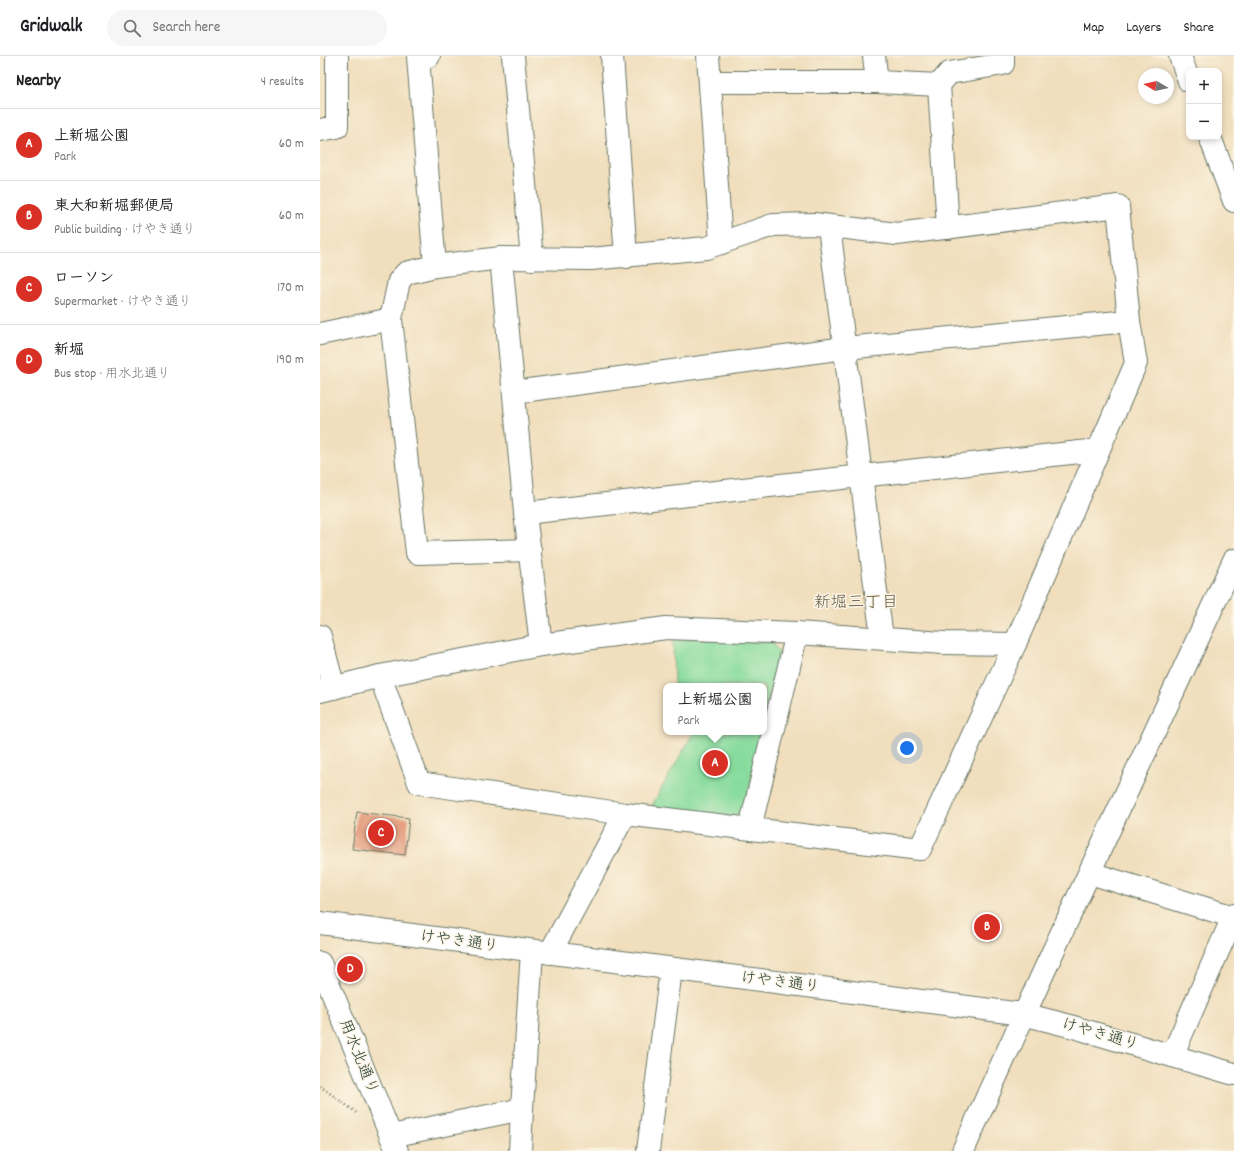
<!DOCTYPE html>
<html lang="en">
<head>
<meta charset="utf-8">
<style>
  body { margin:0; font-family:Dekko,"Klee One",sans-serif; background:#f6f6f6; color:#202124 }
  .controls { position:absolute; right:12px; top:12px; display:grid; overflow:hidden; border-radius:8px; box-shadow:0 2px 6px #0003 }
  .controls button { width:36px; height:36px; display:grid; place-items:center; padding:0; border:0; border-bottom:1px solid #e0e0e0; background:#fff; color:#202124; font:20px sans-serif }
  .compass { position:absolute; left:818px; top:12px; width:36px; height:36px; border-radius:50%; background:#fff; box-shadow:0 2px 6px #0003; rotate:279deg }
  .you { position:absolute; left:587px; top:692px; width:14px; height:14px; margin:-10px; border:3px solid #fff; border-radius:50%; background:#1a73e8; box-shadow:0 0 0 6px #1a73e833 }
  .badge { display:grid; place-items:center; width:26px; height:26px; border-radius:50%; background:#d93025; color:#fff; font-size:13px; font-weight:700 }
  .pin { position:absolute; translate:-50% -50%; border:2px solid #fff; box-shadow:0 1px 4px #0006 }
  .popup { position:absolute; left:343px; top:627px; width:104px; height:52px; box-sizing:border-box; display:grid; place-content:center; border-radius:8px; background:#fff; filter:drop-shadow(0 1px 3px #0005); font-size:13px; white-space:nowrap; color:#757577 }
  .popup b { font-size:15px; color:#202124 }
  .popup::after { content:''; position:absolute; left:50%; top:100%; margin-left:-8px; border:8px solid transparent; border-top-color:#fff }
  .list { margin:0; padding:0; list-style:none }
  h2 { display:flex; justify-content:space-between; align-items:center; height:52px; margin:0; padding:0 16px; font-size:17px }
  h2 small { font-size:13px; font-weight:400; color:#757577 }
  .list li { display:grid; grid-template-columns:26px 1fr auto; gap:12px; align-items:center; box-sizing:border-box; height:72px; padding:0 16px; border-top:1px solid #e0e0e0 }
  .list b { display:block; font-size:15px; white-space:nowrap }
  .list p { margin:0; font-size:13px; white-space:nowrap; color:#757577 }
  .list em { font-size:13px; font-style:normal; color:#757577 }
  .icon { flex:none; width:22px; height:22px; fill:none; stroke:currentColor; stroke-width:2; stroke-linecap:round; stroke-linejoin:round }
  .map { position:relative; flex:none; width:914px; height:1095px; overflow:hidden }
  header { display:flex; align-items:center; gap:24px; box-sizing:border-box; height:56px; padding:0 20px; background:#fff; border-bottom:1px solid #e0e0e0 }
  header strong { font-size:19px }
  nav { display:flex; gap:22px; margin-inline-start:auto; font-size:14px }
  .search { width:280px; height:36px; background:#f6f6f6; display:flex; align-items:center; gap:10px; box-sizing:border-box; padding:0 14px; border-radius:22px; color:#757577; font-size:15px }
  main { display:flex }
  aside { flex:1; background:#fff }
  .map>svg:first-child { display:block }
  .green { fill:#86db9d; stroke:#528c68 }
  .building { fill:#e19170 }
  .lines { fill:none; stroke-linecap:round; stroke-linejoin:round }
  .minor-casing { stroke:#687564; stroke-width:24 }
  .path { stroke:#687564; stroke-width:2.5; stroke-dasharray:1 3; stroke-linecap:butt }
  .minor { stroke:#fff; stroke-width:22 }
  .labels { text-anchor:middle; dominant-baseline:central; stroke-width:3; stroke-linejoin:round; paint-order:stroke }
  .street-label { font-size:16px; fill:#1f3d34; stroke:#fcf5e5 }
  .neighbourhood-label { font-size:17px; fill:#635a49; stroke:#fcf5e5 }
</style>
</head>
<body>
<header>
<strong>Gridwalk</strong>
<div class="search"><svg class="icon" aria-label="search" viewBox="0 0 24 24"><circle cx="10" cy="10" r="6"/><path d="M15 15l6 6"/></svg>Search here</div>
<nav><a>Map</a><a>Layers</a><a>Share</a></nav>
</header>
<main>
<aside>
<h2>Nearby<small>4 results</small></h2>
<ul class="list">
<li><span class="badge">A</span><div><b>上新堀公園</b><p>Park</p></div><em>60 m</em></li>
<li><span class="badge">B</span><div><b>東大和新堀郵便局</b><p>Public building · けやき通り</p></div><em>60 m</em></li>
<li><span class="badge">C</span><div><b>ローソン</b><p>Supermarket · けやき通り</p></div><em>170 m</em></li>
<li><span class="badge">D</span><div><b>新堀</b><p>Bus stop · 用水北通り</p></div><em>190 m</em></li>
</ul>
</aside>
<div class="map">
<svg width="914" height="1095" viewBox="0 0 914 1095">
  <rect width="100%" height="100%" fill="#fcf5e5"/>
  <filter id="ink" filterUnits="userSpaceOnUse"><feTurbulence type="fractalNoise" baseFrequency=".025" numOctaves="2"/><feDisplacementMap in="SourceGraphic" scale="8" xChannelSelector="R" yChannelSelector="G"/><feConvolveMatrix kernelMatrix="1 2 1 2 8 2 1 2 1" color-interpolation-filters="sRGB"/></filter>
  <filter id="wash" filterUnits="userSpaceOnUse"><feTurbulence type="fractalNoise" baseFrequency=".012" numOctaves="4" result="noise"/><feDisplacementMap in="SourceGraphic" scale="16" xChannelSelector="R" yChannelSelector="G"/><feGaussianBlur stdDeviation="0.9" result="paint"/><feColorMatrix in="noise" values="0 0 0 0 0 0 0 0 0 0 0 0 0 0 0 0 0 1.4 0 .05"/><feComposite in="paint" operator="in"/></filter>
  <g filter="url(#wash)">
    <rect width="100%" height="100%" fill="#f0debc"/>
    <!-- green -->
    <g class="green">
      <polygon points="369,582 452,586 459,596 444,663 444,630 354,629 353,584"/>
      <polygon points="374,676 441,676 425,753 413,761 331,751"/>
    </g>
    <g id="blocks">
      <!-- building -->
      <polygon class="building" points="37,756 89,762 85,799 32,793"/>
    </g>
  </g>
  <g filter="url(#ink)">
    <use href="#blocks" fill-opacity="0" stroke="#687564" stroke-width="1"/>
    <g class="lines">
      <defs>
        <g id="minor">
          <polyline points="109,0 98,1 115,210"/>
          <polyline points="193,0 212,203"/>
          <polyline points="292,0 306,201"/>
          <polyline points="388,0 401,187"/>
          <polyline points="554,0 557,26"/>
          <polyline points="860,0 869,25"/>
          <polyline points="390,26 557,26 619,29 629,17 683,8 683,0"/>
          <polyline points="619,29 628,172"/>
          <polyline points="0,74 17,71 17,0"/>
          <polyline points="890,81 914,145"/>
          <polyline points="509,171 562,582"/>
          <polyline points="181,202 205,457 221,589"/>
          <polyline points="71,263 97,497 210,494"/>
          <polyline points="0,278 71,263 79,225 86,217 115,210 181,202 271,203 386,192 453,169 494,168 577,178 798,150 809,265 816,307 695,588 600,793 305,758 99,727 60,620"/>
          <polyline points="194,336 525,292 809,265"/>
          <polyline points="205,457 778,394"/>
          <polyline points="0,580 14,632"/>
          <polyline points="0,635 60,620 221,589 346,572 477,577 624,587 695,588"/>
          <polyline points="430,772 477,577"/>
          <polyline points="770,817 914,861"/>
          <polyline points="0,867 703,958 750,970 914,1018"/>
          <polyline points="230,897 305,758"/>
          <polyline points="0,907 77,1095"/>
          <polyline points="852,1000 914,859"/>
          <polyline points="71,1080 202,1053 212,895"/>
          <polyline points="200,1095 202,1053"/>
          <polyline points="328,1095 351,913"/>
          <path d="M643,1095C730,897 824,701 914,504"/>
        </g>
      </defs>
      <!-- minor casing -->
      <use href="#minor" class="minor-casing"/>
      <!-- path -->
      <polyline class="path" points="0,1030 37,1057"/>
      <!-- minor -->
      <use href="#minor" class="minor"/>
    </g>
  </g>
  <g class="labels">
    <!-- street labels -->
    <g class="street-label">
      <text transform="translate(139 886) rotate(8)">けやき通り</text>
      <text transform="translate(460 927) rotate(7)">けやき通り</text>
      <text transform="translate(780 979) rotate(16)">けやき通り</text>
      <text transform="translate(38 1001) rotate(68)">用水北通り</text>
    </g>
    <!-- neighbourhood labels -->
    <g class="neighbourhood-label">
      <text x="536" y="548">新堀三丁目</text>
    </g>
  </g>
</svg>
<div class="controls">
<button>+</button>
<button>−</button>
</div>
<svg class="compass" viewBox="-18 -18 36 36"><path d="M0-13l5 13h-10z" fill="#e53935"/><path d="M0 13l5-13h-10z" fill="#757577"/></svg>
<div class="you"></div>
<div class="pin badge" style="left:395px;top:707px">A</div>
<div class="popup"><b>上新堀公園</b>Park</div>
<div class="pin badge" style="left:667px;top:871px">B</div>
<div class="pin badge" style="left:61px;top:777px">C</div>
<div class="pin badge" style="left:30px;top:913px">D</div>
</div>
</main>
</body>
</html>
